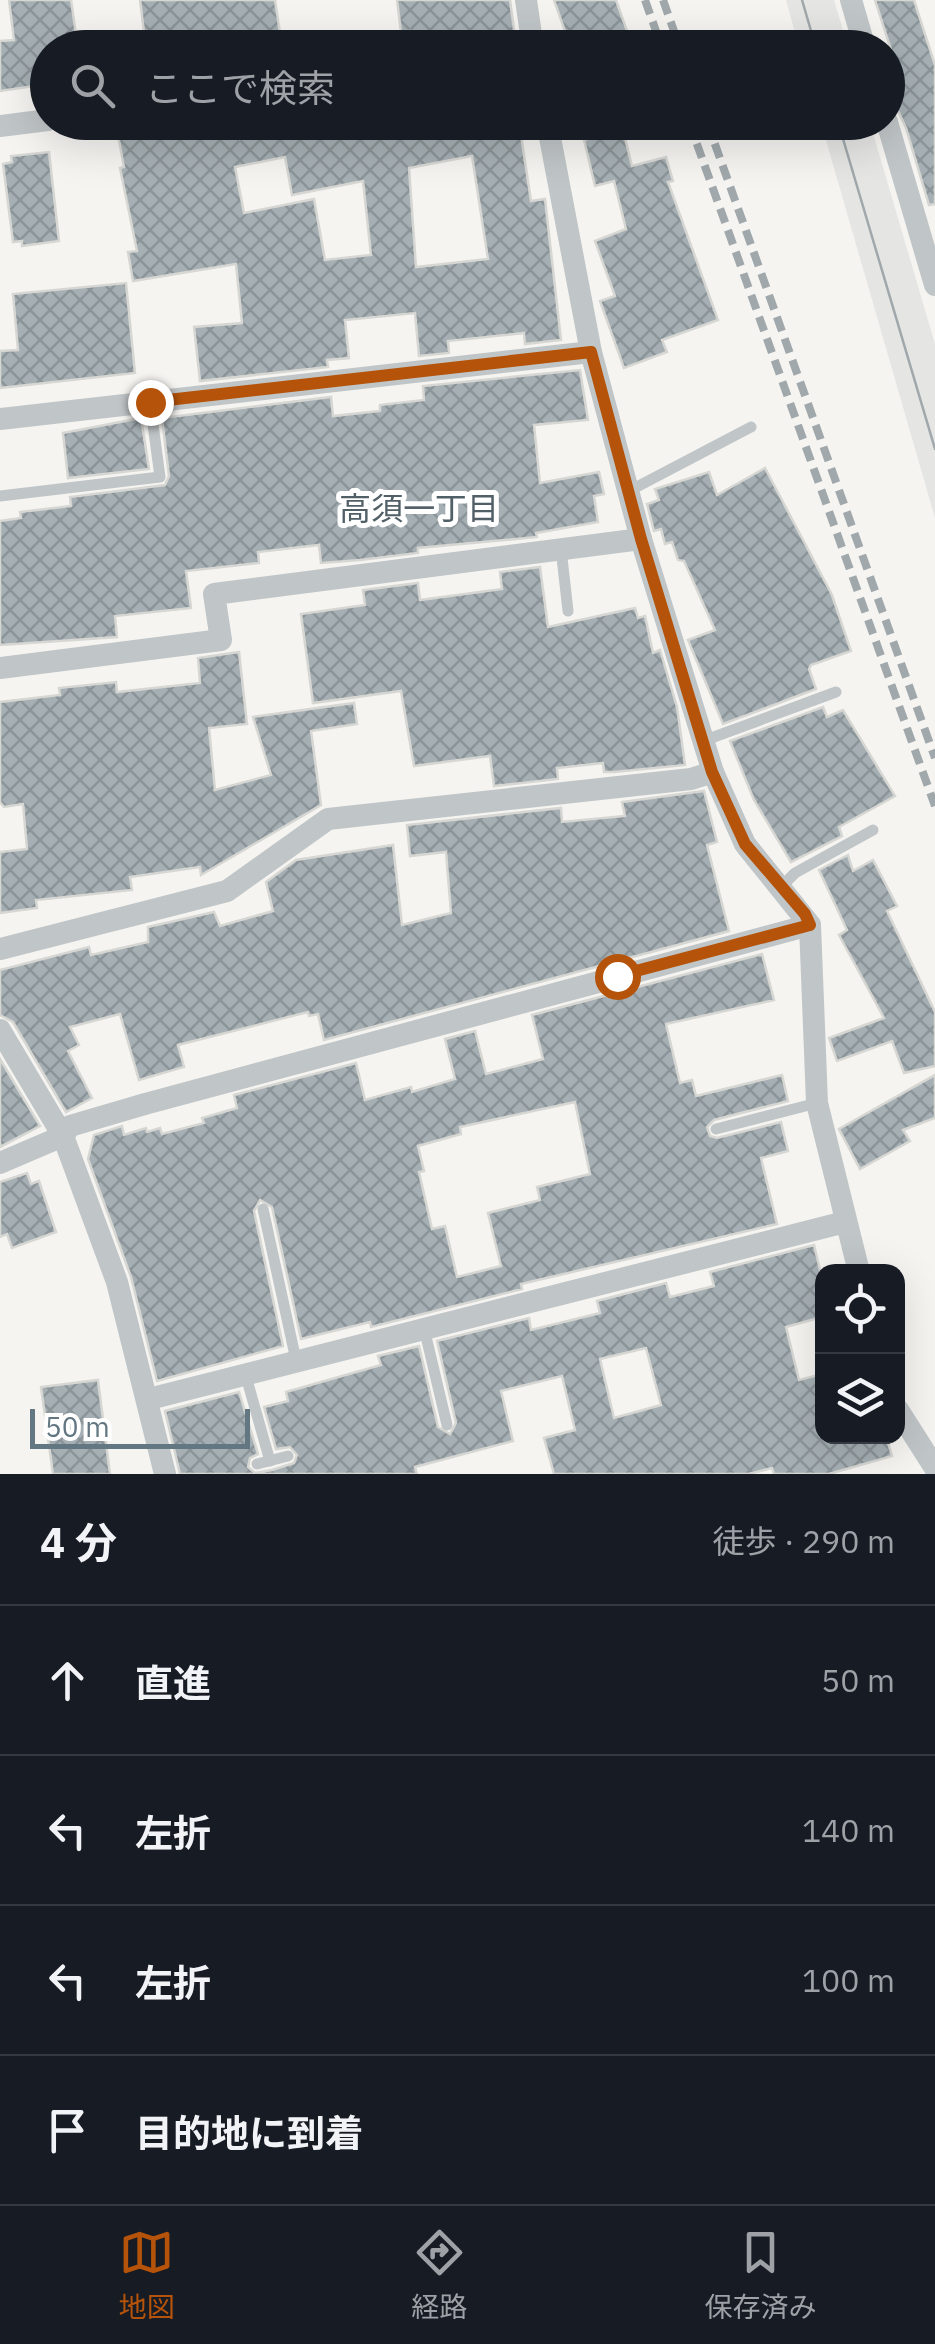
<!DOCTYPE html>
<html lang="ja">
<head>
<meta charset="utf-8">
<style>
  body { margin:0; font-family:"IBM Plex Sans","Noto Sans JP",sans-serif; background:#20242c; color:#f1f3f6 }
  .controls { position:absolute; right:30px; bottom:30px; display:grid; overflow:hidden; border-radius:20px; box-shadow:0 10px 40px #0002 }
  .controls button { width:90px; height:90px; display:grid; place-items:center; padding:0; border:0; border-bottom:2px solid #363941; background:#171b24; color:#f1f3f6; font:50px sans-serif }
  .scale { position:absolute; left:30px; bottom:25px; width:220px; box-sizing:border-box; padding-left:10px; border:5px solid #637782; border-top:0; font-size:28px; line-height:35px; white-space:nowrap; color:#637782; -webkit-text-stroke:8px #fff; paint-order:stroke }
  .stop { position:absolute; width:30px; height:30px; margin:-22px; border:8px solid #b45309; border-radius:50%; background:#fff }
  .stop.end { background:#b45309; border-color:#fff; box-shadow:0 2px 10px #0008 }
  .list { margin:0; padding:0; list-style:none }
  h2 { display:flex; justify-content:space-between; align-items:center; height:130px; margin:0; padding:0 40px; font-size:42px }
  h2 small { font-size:32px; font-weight:400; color:#9ea1a6 }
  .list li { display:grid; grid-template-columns:65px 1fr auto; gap:30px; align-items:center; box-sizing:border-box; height:150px; padding:0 40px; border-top:2px solid #363941 }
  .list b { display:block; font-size:38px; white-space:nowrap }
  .list em { font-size:32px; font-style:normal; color:#9ea1a6 }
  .icon { flex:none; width:55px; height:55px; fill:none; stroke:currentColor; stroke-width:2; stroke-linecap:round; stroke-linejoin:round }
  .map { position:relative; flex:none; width:935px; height:1474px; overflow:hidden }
  .search { position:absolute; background:#171b24; box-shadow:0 10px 40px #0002; left:30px; right:30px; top:30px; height:110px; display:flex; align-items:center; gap:25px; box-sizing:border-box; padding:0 35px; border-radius:55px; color:#9ea1a6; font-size:38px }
  .sheet { height:730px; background:#171b24 }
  nav { display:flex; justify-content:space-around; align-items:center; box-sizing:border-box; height:140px; border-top:2px solid #363941; background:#171b24; font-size:28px; color:#9ea1a6 }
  nav a { display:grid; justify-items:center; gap:5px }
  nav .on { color:#b45309 }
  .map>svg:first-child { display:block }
  .built { fill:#e5e6e4 }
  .building { fill:url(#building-cross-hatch); stroke:#d6d6d3; stroke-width:2.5; fill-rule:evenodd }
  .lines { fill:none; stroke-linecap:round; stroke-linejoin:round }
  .lane { stroke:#c0c5c7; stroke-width:11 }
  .street { stroke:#c0c5c7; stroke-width:22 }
  .tram { stroke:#a0a8ac; stroke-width:2.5 }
  .rail { stroke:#a0a8ac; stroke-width:8; stroke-dasharray:15 8; stroke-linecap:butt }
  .route { stroke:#b45309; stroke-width:12 }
  .labels { text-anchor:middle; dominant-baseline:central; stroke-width:10; stroke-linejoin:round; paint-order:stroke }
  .neighbourhood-label { font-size:32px; fill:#515f67; stroke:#fff }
</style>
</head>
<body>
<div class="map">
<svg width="935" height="1474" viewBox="0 0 935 1474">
  <defs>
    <pattern id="building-cross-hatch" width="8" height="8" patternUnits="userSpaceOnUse" patternTransform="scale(2.5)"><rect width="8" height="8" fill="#a6b0b4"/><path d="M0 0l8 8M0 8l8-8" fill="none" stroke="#8b9498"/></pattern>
  </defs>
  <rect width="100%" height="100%" fill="#f5f4f1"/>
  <!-- built -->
  <g class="built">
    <polygon points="786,0 834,0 848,47 799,47"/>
    <polygon points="821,123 870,123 935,344 935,518"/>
  </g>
  <!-- building -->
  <g class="building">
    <polygon points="9,0 71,0 78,48 48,48 48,84 0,91 0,41 14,40"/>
    <polygon points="140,0 275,0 280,33 183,48 146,48"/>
    <polygon points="397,0 510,0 516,44 479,48 478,34 411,44 410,31 401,32"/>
    <polygon points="554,0 616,0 633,48 609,48 605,36 571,48"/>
    <polygon points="875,0 914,0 935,65 935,204 929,205 906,128 888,89 888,68 896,65"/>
    <path d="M131,122H237L240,139L299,128L298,122H519L531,201L545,199L561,340L525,344L524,333L448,341L449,353L419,356L415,313L345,320L349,358L327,360L328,367L200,381L194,327L242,323L236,264L133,281L128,252L137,251L120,168L124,167L117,130L132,127ZM472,156L488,259L416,267L409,168ZM285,157L292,195L363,181L371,255L325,260L314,199L244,213L235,167Z"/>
    <polygon points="623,130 632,166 666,157 673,181 668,182 718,320 662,340 667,352 624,368 600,301 615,296 595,241 626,229 614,181 595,186 584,140"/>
    <polygon points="49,152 59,241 22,246 22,241 13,242 3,164 12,162 11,156"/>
    <polygon points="126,283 135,373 0,388 0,351 18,350 13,294"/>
    <polygon points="580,370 588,420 534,425 540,483 599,472 604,494 594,496 598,522 536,533 537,537 418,548 418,553 360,560 321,563 319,545 258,552 259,563 186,571 191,608 115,616 117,637 0,645 0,521 21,518 20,512 71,506 70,497 165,485 169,476 162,418 331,397 333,416 380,411 380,405 424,400 423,386"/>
    <polygon points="141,418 149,469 68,478 63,433"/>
    <polygon points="765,468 832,595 851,651 811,665 809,669 816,689 723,724 688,640 715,630 684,561 678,560 672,542 665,544 661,529 654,531 647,504 659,500 655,489 709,472 717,495"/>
    <polygon points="540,567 548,627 635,608 638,618 645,616 653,653 660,650 677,707 685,765 614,772 604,772 603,763 557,768 558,779 494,786 490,756 414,766 401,691 313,703 301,614 365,605 363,590 418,583 420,600 502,589 500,572"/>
    <polygon points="239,652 247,724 209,728 215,790 271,775 253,717 354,703 357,724 311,731 321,805 201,875 200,867 130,877 132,890 36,900 37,908 0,913 0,852 27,849 23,804 4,807 0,802 0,702 60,695 59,688 116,682 117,692 200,683 198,658"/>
    <polygon points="823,707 827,717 843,710 895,796 839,827 842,836 791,862 754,800 730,741"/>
    <polygon points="704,791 717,842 707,845 729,931 324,1040 318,1014 309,1016 308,1012 178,1045 184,1067 139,1080 120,1014 70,1027 79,1045 68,1051 92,1098 66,1112 13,1022 0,1015 0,970 89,947 91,955 148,942 148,927 214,912 220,926 273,911 266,882 296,860 393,845 402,925 451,913 446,852 410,856 407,825 561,808 562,822 625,816 622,802"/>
    <polygon points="848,855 853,871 873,860 897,906 887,911 935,1012 935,1066 904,1073 892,1041 837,1061 829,1038 884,1018 839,935 847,930 819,870"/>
    <path d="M762,954L774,1000L666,1024L680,1083L692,1080L696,1096L782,1075L788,1101L714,1120L707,1127L710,1136L717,1138L781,1122L788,1151L761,1158L777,1224L521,1284L522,1289L371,1327L370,1322L301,1339L272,1207L260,1200L254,1211L283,1346L157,1381L131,1277L88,1159L94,1135L122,1126L124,1135L146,1128L147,1132L160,1128L162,1134L204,1123L202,1118L237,1108L234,1095L356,1063L365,1100L411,1087L412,1092L455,1079L445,1039L475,1031L486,1074L543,1059L532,1015ZM575,1102L590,1174L537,1187L540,1200L488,1213L501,1266L457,1277L445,1226L432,1229L419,1172L424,1171L418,1146L461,1134L460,1127Z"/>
    <polygon points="0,1059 40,1126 0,1147"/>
    <polygon points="935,1075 935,1118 903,1130 910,1141 860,1169 839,1129"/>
    <polygon points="27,1173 31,1184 39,1181 56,1232 12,1248 7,1234 0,1237 0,1182"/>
    <path d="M814,1245L822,1278V1317L786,1327L799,1380L822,1374V1436H886L892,1456L829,1474H774L772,1468L749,1474H554L544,1438L575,1430L562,1376L501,1391L513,1441L415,1467L417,1474H180L165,1411L239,1392L258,1454L250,1458L248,1467L255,1473L272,1470L294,1463L297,1455L290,1447L276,1449L264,1407L288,1401L286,1392L381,1365L378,1356L419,1346L438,1427L450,1434L456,1423L437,1341L529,1318L531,1330L600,1313L597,1301L666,1283L670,1297L714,1286L710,1272ZM646,1348L661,1405L614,1418L600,1359Z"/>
    <polygon points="98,1380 110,1474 53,1474 41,1387"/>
  </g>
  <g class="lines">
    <!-- lane -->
    <g class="lane">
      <polyline points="629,491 751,427"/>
      <polyline points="0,496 160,477 150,402"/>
      <polyline points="561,549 568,611"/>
      <polyline points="703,741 836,692"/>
      <polyline points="781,887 795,873 873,830"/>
      <polyline points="716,1129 817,1103"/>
      <polyline points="263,1209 296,1360"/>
      <polyline points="424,1328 447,1425"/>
      <polyline points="245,1373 270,1461"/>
      <polyline points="257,1464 288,1456"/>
    </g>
    <!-- street -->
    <g class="street">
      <polyline points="526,0 533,48"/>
      <polyline points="851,0 865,48"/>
      <polyline points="547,122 591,352 641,539 713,772 745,844 810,925 817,1103 859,1272"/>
      <polyline points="887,122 935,285"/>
      <polyline points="0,126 48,120"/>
      <polyline points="0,419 591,352"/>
      <polyline points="0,668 221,640 214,594 641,539"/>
      <polyline points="0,949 227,891 328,819 691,779 713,772"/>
      <polyline points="0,1030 63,1136 117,1282 165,1474"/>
      <polyline points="0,1163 63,1136 70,1126 145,1104 810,925"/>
      <polyline points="149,1399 845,1222"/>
      <polyline points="898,1410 935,1468"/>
    </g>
    <!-- tram -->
    <g class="tram">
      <polyline points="802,0 816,48"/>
      <polyline points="838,122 935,449"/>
    </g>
    <!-- rail -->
    <g class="rail">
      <polyline points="645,0 662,48"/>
      <polyline points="663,0 680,48"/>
      <polyline points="689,122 935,806"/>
      <polyline points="707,122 935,758"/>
    </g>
  </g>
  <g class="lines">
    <!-- route -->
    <polyline class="route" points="150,402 591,352 641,539 712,772 745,844 805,914 810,925 617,976"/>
  </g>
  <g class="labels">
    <!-- neighbourhood labels -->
    <g class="neighbourhood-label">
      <text x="419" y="508">高須一丁目</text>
    </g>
  </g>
</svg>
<div class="controls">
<button><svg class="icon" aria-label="locate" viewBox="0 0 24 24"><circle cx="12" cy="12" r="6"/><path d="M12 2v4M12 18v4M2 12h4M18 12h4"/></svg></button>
<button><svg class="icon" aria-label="layers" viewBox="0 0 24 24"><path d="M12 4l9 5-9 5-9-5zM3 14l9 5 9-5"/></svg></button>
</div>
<div class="scale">50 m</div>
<div class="stop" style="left:617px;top:976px"></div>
<div class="stop end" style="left:150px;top:402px"></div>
<div class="search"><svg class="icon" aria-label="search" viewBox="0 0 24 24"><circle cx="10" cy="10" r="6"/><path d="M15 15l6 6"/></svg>ここで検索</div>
</div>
<section class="sheet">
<h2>4 分<small>徒歩 · 290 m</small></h2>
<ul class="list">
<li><svg class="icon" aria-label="ahead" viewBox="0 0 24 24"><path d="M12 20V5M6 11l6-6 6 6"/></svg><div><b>直進</b></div><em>50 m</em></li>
<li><svg class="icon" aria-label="left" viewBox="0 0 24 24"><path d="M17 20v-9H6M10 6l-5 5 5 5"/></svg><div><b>左折</b></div><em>140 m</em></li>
<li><svg class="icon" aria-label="left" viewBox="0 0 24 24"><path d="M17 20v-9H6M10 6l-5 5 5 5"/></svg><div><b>左折</b></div><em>100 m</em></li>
<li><svg class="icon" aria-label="arrive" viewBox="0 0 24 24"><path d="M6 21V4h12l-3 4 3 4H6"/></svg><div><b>目的地に到着</b></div></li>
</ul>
</section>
<nav>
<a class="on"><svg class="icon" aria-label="map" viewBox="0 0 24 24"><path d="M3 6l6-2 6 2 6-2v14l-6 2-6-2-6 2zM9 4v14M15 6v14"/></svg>地図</a>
<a><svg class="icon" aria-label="directions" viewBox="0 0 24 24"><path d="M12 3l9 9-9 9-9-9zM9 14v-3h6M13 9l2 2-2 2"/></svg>経路</a>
<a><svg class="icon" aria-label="saved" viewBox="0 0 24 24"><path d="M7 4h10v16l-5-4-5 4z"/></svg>保存済み</a>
</nav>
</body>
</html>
